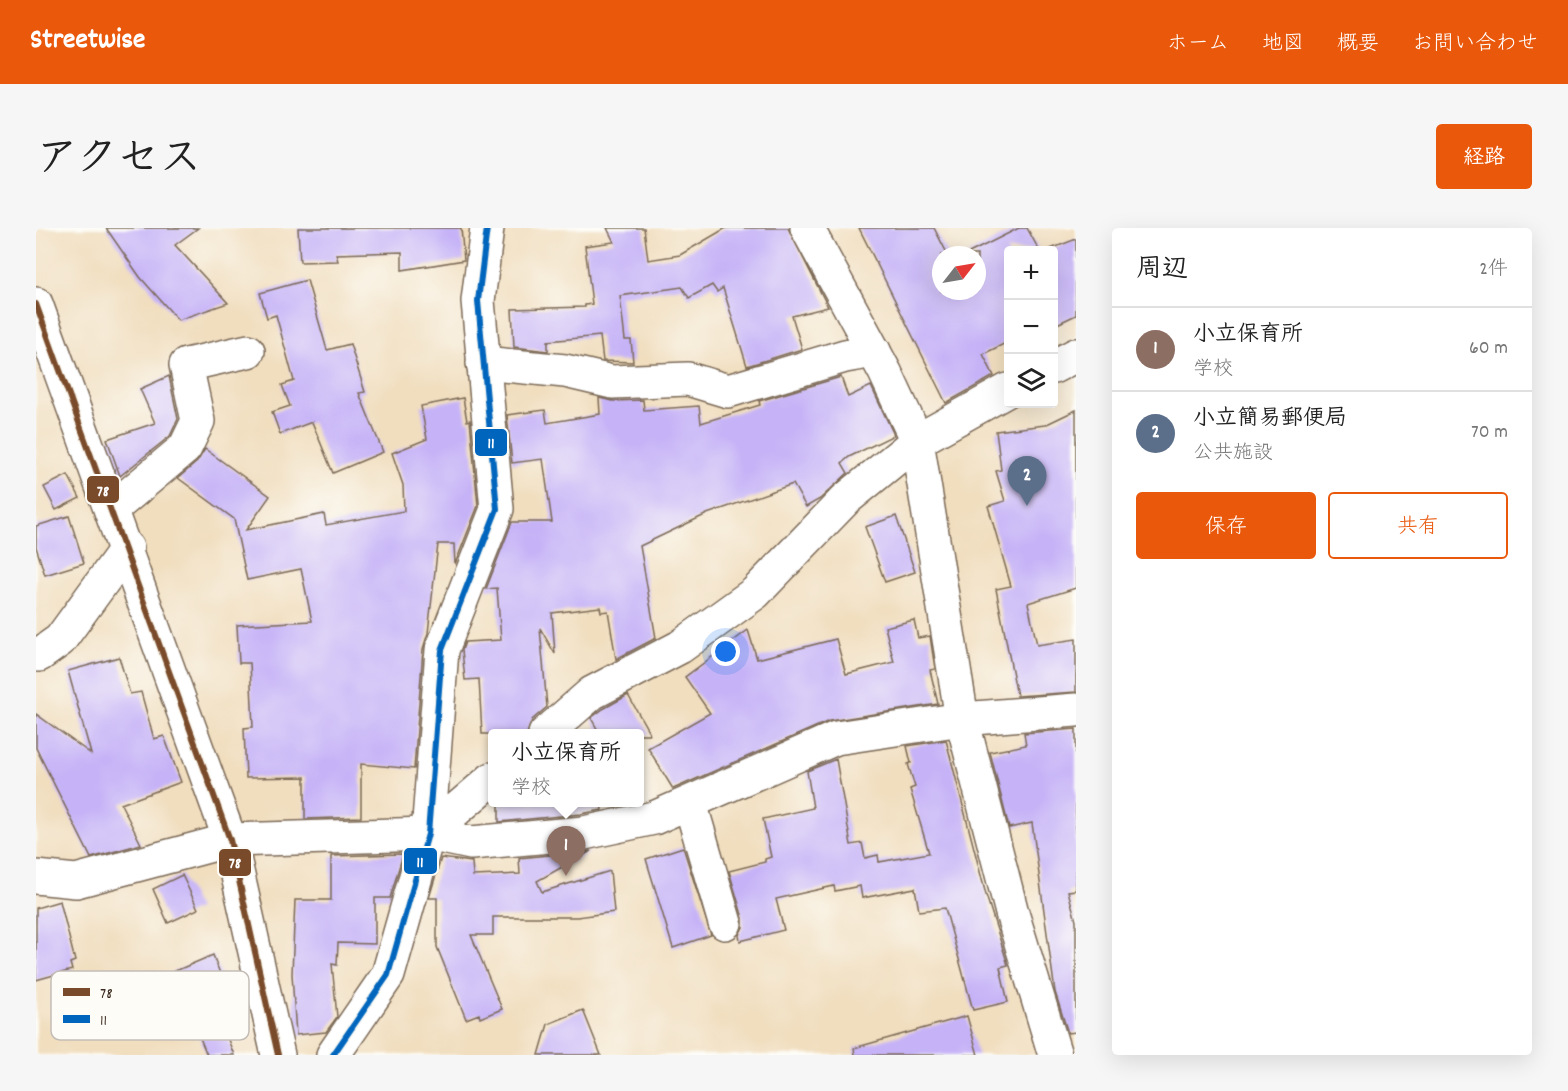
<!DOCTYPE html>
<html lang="ja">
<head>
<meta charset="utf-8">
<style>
  body { margin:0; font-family:Dekko,"Klee One",sans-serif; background:#f6f6f6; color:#222 }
  .controls { position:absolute; right:18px; top:18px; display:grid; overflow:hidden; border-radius:6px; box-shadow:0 6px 24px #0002 }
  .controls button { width:54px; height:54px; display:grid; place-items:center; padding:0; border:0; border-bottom:2px solid #e0e0e0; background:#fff; color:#222; font:30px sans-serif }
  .compass { position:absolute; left:896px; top:18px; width:54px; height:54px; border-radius:50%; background:#fff; box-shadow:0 6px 24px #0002; rotate:59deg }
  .you { position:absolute; left:690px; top:424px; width:21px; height:21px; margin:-15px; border:4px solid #fff; border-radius:50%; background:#1a73e8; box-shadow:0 0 0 9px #1a73e833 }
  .badge { display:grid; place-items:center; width:39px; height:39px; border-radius:50%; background:#ea580c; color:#fff; font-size:20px; font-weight:700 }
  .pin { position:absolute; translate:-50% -50px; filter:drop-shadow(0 2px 3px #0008) }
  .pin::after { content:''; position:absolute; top:32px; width:21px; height:18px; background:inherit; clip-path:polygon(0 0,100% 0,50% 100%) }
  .popup { position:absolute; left:452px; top:501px; width:156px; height:78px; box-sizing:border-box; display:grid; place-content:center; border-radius:6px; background:#fff; filter:drop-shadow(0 2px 4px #0005); font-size:20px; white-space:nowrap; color:#767676 }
  .popup b { font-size:22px; color:#222 }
  .popup::after { content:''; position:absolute; left:50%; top:100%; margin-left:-12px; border:12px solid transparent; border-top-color:#fff }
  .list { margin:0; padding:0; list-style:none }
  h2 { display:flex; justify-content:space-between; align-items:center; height:78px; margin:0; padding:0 24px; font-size:26px }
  h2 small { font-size:20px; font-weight:400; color:#767676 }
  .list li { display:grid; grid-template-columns:39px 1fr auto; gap:18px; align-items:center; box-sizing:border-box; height:84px; padding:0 24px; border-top:2px solid #e0e0e0 }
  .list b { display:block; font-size:22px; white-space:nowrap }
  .list p { margin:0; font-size:20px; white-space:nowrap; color:#767676 }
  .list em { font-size:20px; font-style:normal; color:#767676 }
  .actions { display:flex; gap:12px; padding:18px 24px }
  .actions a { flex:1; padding:14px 0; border:2px solid #ea580c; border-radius:6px; text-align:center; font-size:21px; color:#ea580c }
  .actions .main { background:#ea580c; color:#fff }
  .icon { flex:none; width:33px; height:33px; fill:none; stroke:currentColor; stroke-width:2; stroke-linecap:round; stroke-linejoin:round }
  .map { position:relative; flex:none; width:1040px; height:827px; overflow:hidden; border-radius:6px }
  header { display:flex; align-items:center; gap:36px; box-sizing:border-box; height:84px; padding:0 30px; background:#ea580c; color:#fff }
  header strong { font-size:28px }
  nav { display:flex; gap:33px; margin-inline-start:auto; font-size:21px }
  .intro { display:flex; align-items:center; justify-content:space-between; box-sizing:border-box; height:144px; padding:0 36px }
  h1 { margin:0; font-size:42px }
  .button { padding:15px 27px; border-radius:6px; background:#ea580c; color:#fff; font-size:21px; font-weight:700 }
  main { display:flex; gap:36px; padding:0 36px }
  aside { flex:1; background:#fff; border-radius:6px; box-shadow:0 6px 24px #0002 }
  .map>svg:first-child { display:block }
  .building { fill:#c6b3f7 }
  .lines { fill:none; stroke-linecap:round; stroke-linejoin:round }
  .minor-casing { stroke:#7b6956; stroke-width:36 }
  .minor { stroke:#fff; stroke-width:33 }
  .bus-1-casing { stroke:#fdfcf7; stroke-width:10 }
  .bus-2-casing { stroke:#fdfcf7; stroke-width:10 }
  .bus-1 { stroke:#7a4b2a; stroke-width:6 }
  .bus-2 { stroke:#0065bd; stroke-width:6 }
  .key { fill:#fdfcf7; stroke:#c3bdb6; stroke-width:1.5 }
  .key-label { font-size:16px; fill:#3b2a1e }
  .line-badge { stroke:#fdfcf7; stroke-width:2 }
  .badge-label { font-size:16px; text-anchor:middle; font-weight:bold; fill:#fff }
</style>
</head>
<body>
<header>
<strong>Streetwise</strong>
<nav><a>ホーム</a><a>地図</a><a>概要</a><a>お問い合わせ</a></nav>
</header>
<div class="intro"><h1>アクセス</h1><a class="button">経路</a></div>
<main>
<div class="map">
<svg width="1040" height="827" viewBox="0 0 1040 827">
  <rect width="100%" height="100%" fill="#fdfcf7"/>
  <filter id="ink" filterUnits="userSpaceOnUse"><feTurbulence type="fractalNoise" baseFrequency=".0167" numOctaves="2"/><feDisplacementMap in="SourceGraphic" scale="12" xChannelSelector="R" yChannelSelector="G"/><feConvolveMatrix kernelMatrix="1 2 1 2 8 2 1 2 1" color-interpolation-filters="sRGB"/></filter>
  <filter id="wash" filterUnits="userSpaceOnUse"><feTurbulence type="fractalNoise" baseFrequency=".008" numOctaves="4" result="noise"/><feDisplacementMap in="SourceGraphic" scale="24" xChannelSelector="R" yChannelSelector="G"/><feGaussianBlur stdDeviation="1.35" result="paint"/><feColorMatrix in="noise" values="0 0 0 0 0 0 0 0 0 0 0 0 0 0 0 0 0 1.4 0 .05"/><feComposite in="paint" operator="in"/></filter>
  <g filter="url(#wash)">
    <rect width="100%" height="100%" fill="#f1debf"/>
    <g id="blocks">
      <!-- building -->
      <g class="building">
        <polygon points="70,0 162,0 139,17 192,75 142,92 104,49"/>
        <polygon points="262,0 425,0 428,32 366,42 366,24 300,26 302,33 264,34"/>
        <polygon points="571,0 608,0 612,32 644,27 690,0 752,0 792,79 756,88 766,121 711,138 687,60 681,64 676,57 653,70 646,59 584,68 589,112 595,112 597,134 567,133 564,108 512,113 512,123 478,119 476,81 549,79 549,77 556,76 549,18 578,14"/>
        <polygon points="823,0 898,0 912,27 905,27 905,63 941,63 941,27 929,27 983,0 991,0 1003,22 972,22 972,114 947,126 958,148 910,175"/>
        <polygon points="1040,11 1040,87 1017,98 1017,22 1012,22"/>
        <polygon points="271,52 291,122 314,116 329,164 323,165 347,224 297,245 276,194 244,206 236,184 254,178 246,157 258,153 240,87 231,90 224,65"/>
        <polygon points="133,148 142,191 134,208 84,248 71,211 119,195 104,161"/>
        <polygon points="805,149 812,169 835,158 858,207 813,229 806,235 812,245 784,271 770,279 757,256 671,286 604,318 620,410 580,431 572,383 565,384 564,379 516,385 519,426 504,400 511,479 496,492 491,506 446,506 443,451 429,452 426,422 429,414 465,412 461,360 450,361 476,294 516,294 507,231 476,235 471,187 509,182 511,195 564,186 563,170 577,173 607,172 608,182 663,178 665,195 724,177 723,173"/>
        <polygon points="427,170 431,193 434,192 442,278 419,336 418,316 402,316 392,405 387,421 378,541 325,536 325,589 269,591 269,549 210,550 208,500 217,499 214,435 203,435 201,397 276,393 265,341 211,352 198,291 142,250 161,234 169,221 234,268 210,302 288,286 290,297 368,283 367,257 356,225 391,211 385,178"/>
        <polygon points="1040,182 1040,360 992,375 1001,417 1040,411 1040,464 981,468 960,361 975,358 952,278 969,273 960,243 965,242 960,203 1009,197"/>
        <polygon points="32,247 44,270 20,282 8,259"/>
        <polygon points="33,288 48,335 9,347 0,319 0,298"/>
        <polygon points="860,288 879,344 849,354 829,299"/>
        <polygon points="878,392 882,410 894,408 899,441 894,442 902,476 793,493 637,561 612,520 674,485 649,449 712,402 721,431 800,411 810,446 858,434 849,399"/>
        <polygon points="83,429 94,466 105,464 118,511 128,508 145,554 85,576 105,616 55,630 0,520 0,486 55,526 32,443"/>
        <polygon points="592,467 614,506 564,506 555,490 567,481"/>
        <polygon points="1040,501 1040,662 1032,663 1040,693 1040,804 1032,805 1019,764 996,595 973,600 954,524 990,517 988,505"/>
        <polygon points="910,512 950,667 972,737 964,739 972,774 937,782 909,680 883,683 879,660 826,670 824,658 799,663 798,658 740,671 748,702 704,713 703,707 707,699 707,690 693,643 729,634 729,631 735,629 727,591 777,580 771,543 800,531 815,617 826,615 829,630 842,627 843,634 893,625 874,561 879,559 872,536 875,535 871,518"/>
        <polygon points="463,574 565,574 566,582 545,586 463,594"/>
        <polygon points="647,619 675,707 637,720 610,631"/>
        <polygon points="555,623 501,653 506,664 574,643 578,684 541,689 457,689 457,707 435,707 466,781 444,790 443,786 430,791 401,719 401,670 393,670 405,630 436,634 437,648 484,646 483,630"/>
        <polygon points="367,626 354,670 339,670 339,716 302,715 301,737 296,736 301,789 290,804 260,807 256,746 259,672 295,672 295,628"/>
        <polygon points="146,647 162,681 132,695 117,661"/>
        <polygon points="24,673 39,733 34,735 36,742 0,752 0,680"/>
        <polygon points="177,727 194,772 186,775 189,783 182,786 198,827 171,827 137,744"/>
        <polygon points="547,782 565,827 503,827 512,796"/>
        <polygon points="931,788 942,827 819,827 818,820"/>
      </g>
    </g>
  </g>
  <g filter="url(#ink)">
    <use href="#blocks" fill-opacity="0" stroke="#7b6956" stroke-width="1.5"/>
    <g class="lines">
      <defs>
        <g id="minor">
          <polyline points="771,0 849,144 881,213 926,491 976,685 1019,827"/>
          <polyline points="0,76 194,612 242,827"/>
          <polyline points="447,135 529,143 576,154 652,151 692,163 809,128 838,123"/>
          <polyline points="1017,139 1040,127"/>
          <polyline points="76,281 149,220 162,193 150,137 212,123"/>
          <polyline points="0,426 3,427 24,412 91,320"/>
          <polyline points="509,506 556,465 644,419 719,365 810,271 881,213 972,162"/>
          <polyline points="654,575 689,695"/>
          <polyline points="392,606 456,551"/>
          <polyline points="0,649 40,653 194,612 392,606 435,615 548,605 618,590 800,510 926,491 1040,482"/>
          <polyline points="297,827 352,747 392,606 406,422 461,281 442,73 451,0"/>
        </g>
      </defs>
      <!-- minor casing -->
      <use href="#minor" class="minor-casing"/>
      <!-- minor -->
      <use href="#minor" class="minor"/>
      <defs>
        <polyline id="bus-1" points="0,76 194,612 242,827"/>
        <polyline id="bus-2" points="297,827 352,747 392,606 406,422 461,281 442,73 451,0"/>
      </defs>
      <!-- bus-1 casing -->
      <use href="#bus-1" class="bus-1-casing"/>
      <!-- bus-2 casing -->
      <use href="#bus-2" class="bus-2-casing"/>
      <!-- bus-1 -->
      <use href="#bus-1" class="bus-1"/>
      <!-- bus-2 -->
      <use href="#bus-2" class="bus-2"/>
    </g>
  </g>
  <!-- legend -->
  <rect x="15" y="743" width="198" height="69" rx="9" class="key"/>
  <rect x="27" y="760" width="27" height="8" fill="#7a4b2a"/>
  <rect x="27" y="787" width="27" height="8" fill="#0065bd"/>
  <g class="key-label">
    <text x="64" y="770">78</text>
    <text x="64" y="797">11</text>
  </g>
  <g class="line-badge">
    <rect x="438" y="200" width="34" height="29" rx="6" fill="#0065bd"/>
    <rect x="50" y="247" width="34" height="29" rx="6" fill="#7a4b2a"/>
    <rect x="367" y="619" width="35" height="28" rx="6" fill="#0065bd"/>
    <rect x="182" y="620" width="34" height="29" rx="6" fill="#7a4b2a"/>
  </g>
  <g class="badge-label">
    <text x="455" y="220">11</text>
    <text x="67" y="268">78</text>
    <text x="384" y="639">11</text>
    <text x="199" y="640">78</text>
  </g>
</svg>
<div class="controls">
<button>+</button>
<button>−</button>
<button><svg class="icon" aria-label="layers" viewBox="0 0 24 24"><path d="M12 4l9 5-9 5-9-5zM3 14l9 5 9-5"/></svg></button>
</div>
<svg class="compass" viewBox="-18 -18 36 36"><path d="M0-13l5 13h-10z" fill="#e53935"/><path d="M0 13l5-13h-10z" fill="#767676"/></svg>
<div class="you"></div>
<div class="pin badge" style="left:530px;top:648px;background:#8d6e63">1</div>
<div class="popup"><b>小立保育所</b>学校</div>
<div class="pin badge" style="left:991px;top:278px;background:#5c6f8a">2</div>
</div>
<aside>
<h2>周辺<small>2件</small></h2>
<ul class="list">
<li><span class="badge" style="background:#8d6e63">1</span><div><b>小立保育所</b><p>学校</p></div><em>60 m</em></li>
<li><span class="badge" style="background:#5c6f8a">2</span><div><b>小立簡易郵便局</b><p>公共施設</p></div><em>70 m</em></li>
</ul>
<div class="actions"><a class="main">保存</a><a>共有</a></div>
</aside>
</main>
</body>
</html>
